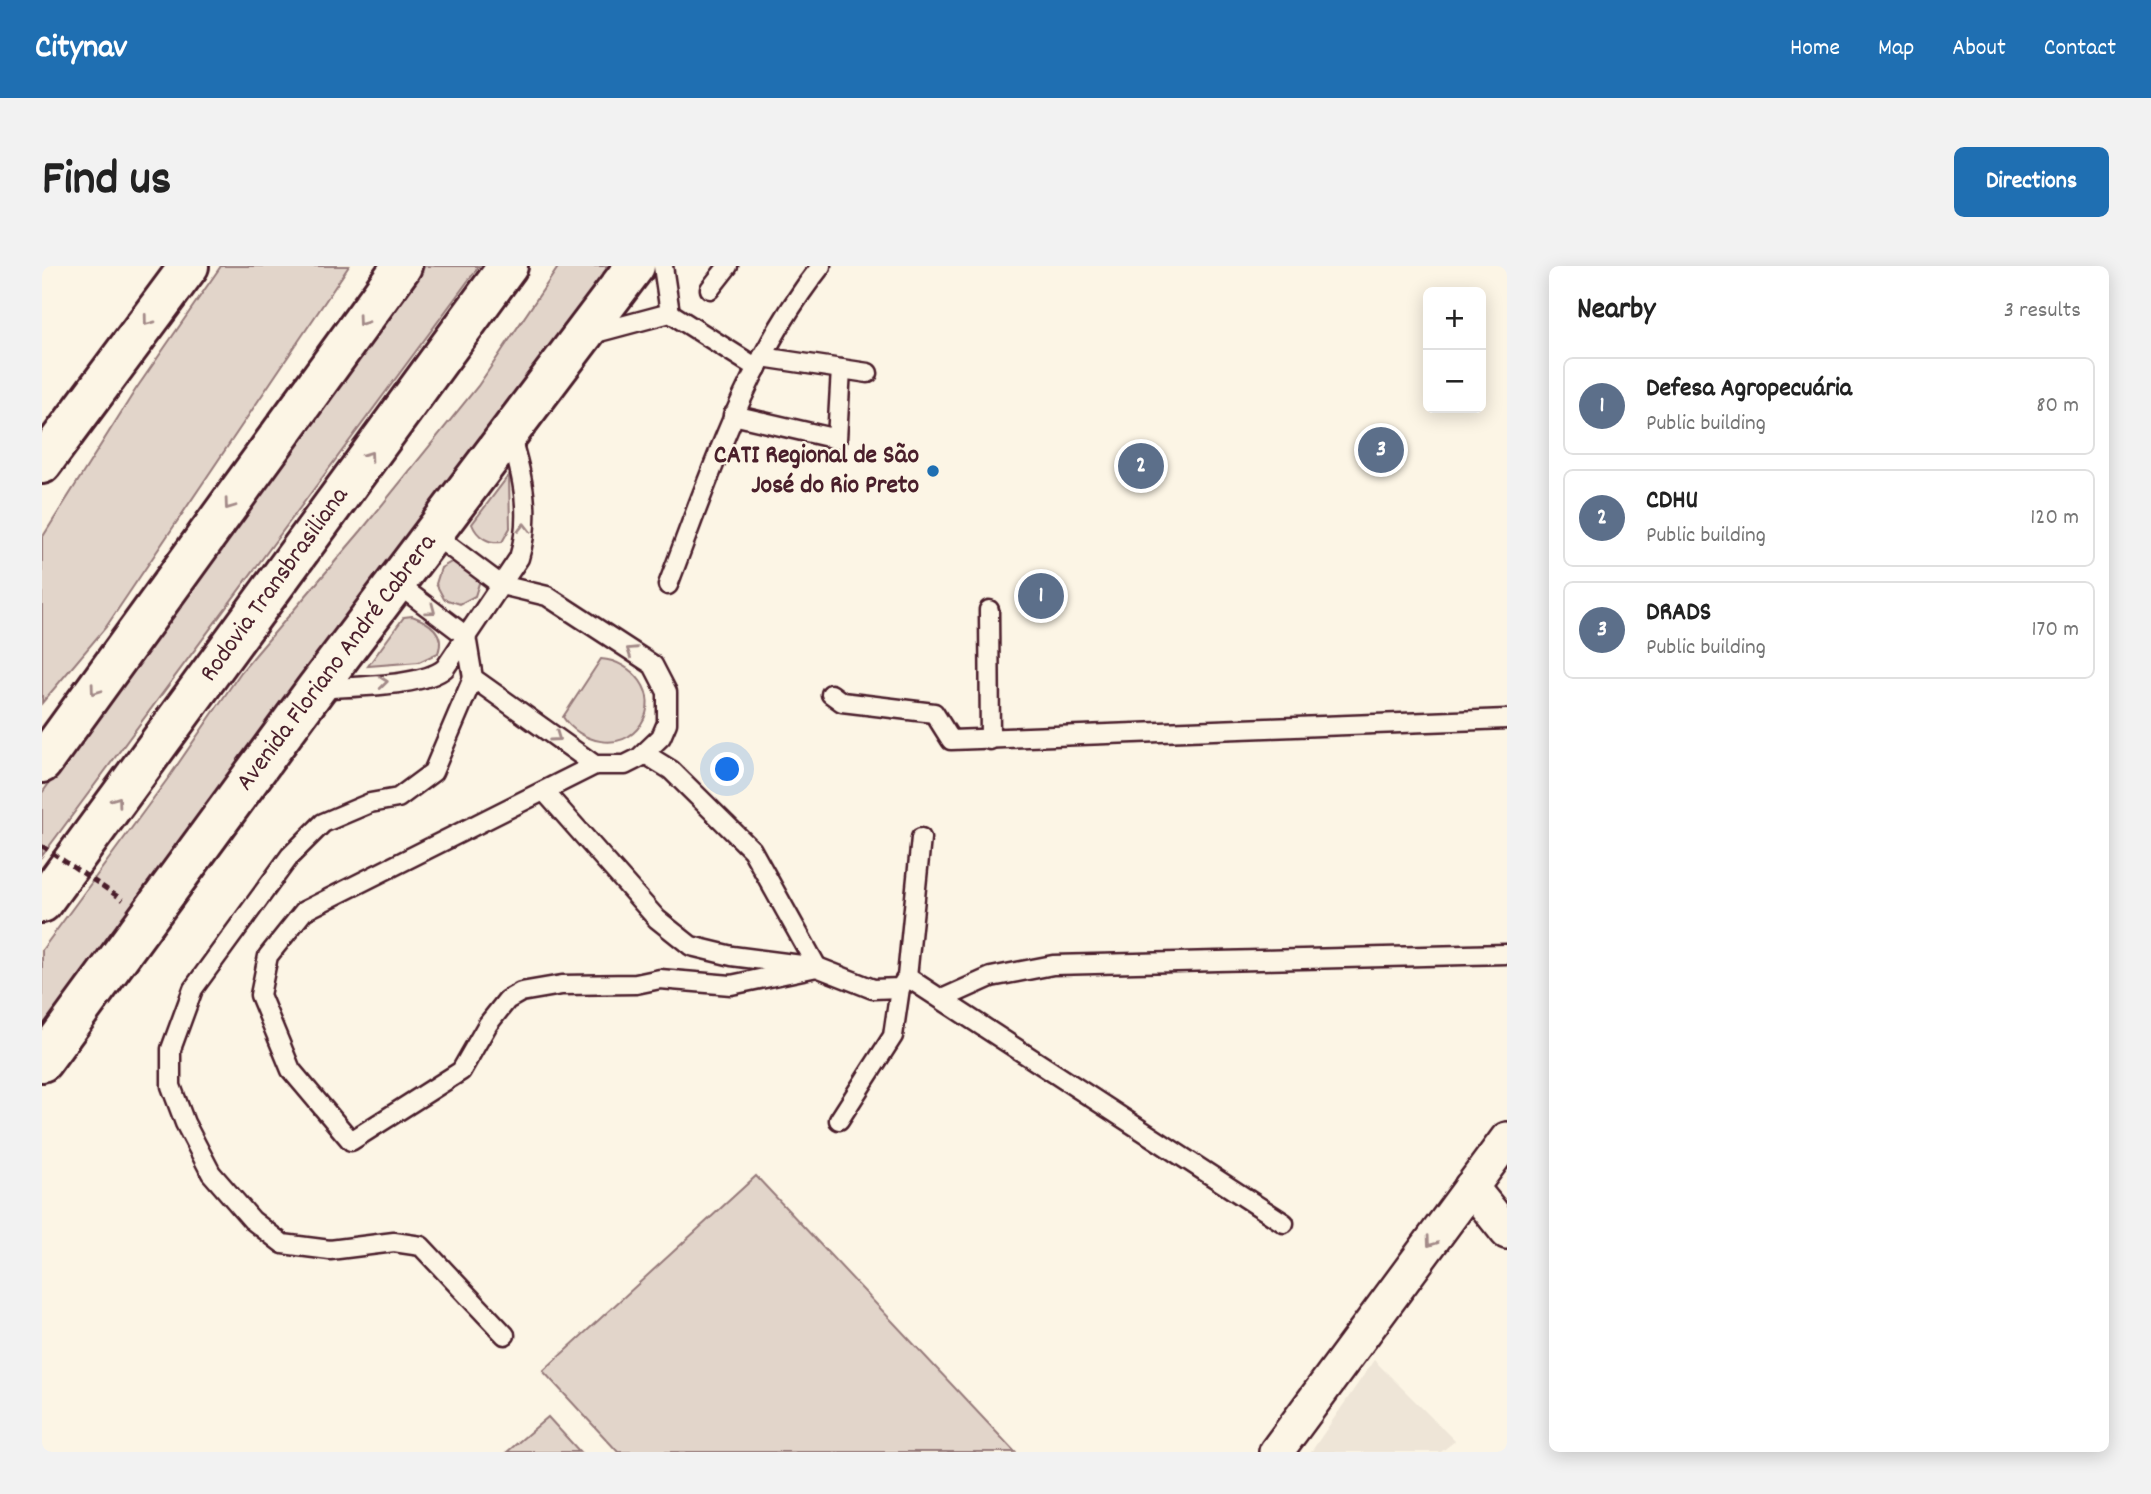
<!DOCTYPE html>
<html lang="en">
<head>
<meta charset="utf-8">
<style>
  body { margin:0; font-family:Dekko,sans-serif; background:#f2f2f2; color:#222 }
  .controls { position:absolute; right:21px; top:21px; display:grid; overflow:hidden; border-radius:10px; box-shadow:0 4px 18px #0003 }
  .controls button { width:63px; height:63px; display:grid; place-items:center; padding:0; border:0; border-bottom:2px solid #e0e0e0; background:#fff; color:#222; font:35px sans-serif }
  .you { position:absolute; left:686px; top:504px; width:24px; height:24px; margin:-18px; border:5px solid #fff; border-radius:50%; background:#1a73e8; box-shadow:0 0 0 10px #1a73e833 }
  .badge { display:grid; place-items:center; width:46px; height:46px; border-radius:50%; background:#1f6fb2; color:#fff; font-size:23px; font-weight:700 }
  .pin { position:absolute; translate:-50% -50%; border:4px solid #fff; box-shadow:0 2px 7px #0006 }
  .list { margin:0; padding:0; list-style:none }
  h2 { display:flex; justify-content:space-between; align-items:center; height:91px; margin:0; padding:0 28px; font-size:30px }
  h2 small { font-size:23px; font-weight:400; color:#767676 }
  .list li { display:grid; grid-template-columns:46px 1fr auto; gap:21px; align-items:center; box-sizing:border-box; height:98px; margin:0 14px 14px; padding:0 14px; border:2px solid #e0e0e0; border-radius:10px }
  .list b { display:block; font-size:26px; white-space:nowrap }
  .list p { margin:0; font-size:23px; white-space:nowrap; color:#767676 }
  .list em { font-size:23px; font-style:normal; color:#767676 }
  .map { position:relative; flex:none; width:1465px; height:1186px; overflow:hidden; border-radius:10px }
  header { display:flex; align-items:center; gap:42px; box-sizing:border-box; height:98px; padding:0 35px; background:#1f6fb2; color:#fff }
  header strong { font-size:33px }
  nav { display:flex; gap:38px; margin-inline-start:auto; font-size:24px }
  .intro { display:flex; align-items:center; justify-content:space-between; box-sizing:border-box; height:168px; padding:0 42px }
  h1 { margin:0; font-size:49px }
  .button { padding:18px 32px; border-radius:10px; background:#1f6fb2; color:#fff; font-size:24px; font-weight:700 }
  main { display:flex; gap:42px; padding:0 42px }
  aside { flex:1; background:#fff; border-radius:10px; box-shadow:0 4px 18px #0003 }
  .map>svg:first-child { display:block }
  .built { fill:#eee5d7 }
  .green { fill:#e2d5ca; stroke:#967a7a; stroke-width:2 }
  .lines { fill:none; stroke-linecap:round; stroke-linejoin:round }
  .service-casing { stroke:#4a1f2b; stroke-width:23 }
  .minor-casing { stroke:#4a1f2b; stroke-width:38 }
  .secondary-casing { stroke:#4a1f2b; stroke-width:44 }
  .motorway-casing { stroke:#4a1f2b; stroke-width:44 }
  .service { stroke:#fcf5e5; stroke-width:18 }
  .minor { stroke:#fcf5e5; stroke-width:33 }
  .secondary { stroke:#fcf5e5; stroke-width:38 }
  .motorway { stroke:#fcf5e5; stroke-width:38 }
  .path-bridge { stroke:#4a1f2b; stroke-width:4.5; stroke-dasharray:7 5; stroke-linecap:butt }
  .oneway { stroke:#a38a88 }
  .poi-dot { fill:#1f6fb2; stroke:#fcf5e5; stroke-width:2.5 }
  .labels { text-anchor:middle; dominant-baseline:central; stroke-width:5; stroke-linejoin:round; paint-order:stroke }
  .poi-label { font-size:26px; font-weight:bold; fill:#4a1f2b; stroke:#fcf5e5; text-anchor:end }
  .street-label { font-size:26px; fill:#4a1f2b; stroke:#fcf5e5 }
</style>
</head>
<body>
<header>
<strong>Citynav</strong>
<nav><a>Home</a><a>Map</a><a>About</a><a>Contact</a></nav>
</header>
<div class="intro"><h1>Find us</h1><a class="button">Directions</a></div>
<main>
<div class="map">
<svg width="1465" height="1186" viewBox="0 0 1465 1186">
  <rect width="100%" height="100%" fill="#fcf5e5"/>
  <filter id="ink" filterUnits="userSpaceOnUse"><feTurbulence type="fractalNoise" baseFrequency=".0143" numOctaves="2"/><feDisplacementMap in="SourceGraphic" scale="14" xChannelSelector="R" yChannelSelector="G"/><feConvolveMatrix kernelMatrix="1 2 1 2 8 2 1 2 1" color-interpolation-filters="sRGB"/></filter>
  <g filter="url(#ink)">
    <!-- built -->
    <polygon class="built" points="1332,1094 1413,1175 1399,1186 1269,1186"/>
    <!-- green -->
    <g class="green">
      <polygon points="179,0 307,0 64,361 0,437 0,272 94,123"/>
      <polygon points="383,0 437,0 0,590 0,527"/>
      <polygon points="517,0 578,0 0,776 0,684 127,511 199,406 319,265 436,120"/>
      <path d="M467,209L468,262L460,276C447,278 435,271 430,258Z"/>
      <polygon points="413,294 438,314 433,330 418,338 402,333 394,318 399,302"/>
      <path d="M370,350C387,356 404,367 396,387L377,396L326,400L362,351Z"/>
      <path d="M559,393C590,395 619,428 599,458C580,488 537,476 521,451Z"/>
      <polygon points="714,910 973,1186 576,1186 501,1105"/>
      <polygon points="506,1151 538,1186 465,1186"/>
    </g>
    <g class="lines">
      <defs>
        <g id="service">
          <polyline points="621,0 628,47"/>
          <polyline points="668,23 686,0"/>
          <polyline points="546,69 628,47 715,102"/>
          <polyline points="720,91 826,107"/>
          <polyline points="691,149 795,173 799,103"/>
          <polyline points="354,317 424,370 431,412 553,499 583,499 597,492 619,471 625,457 625,426 611,399 505,330 459,319 391,268"/>
          <path d="M626,319C668,209 705,93 779,0"/>
          <polyline points="947,344 948,474"/>
          <polyline points="431,412 391,506 356,532 328,537 281,557 248,590 151,723 129,783 129,820 143,857 169,907 210,954 241,978 288,984 352,976 379,980 463,1069"/>
          <path d="M277,423C307,420 382,421 403,402L477,292C490,250 481,210 468,169"/>
          <polyline points="789,428 800,436 892,447 909,474 1465,453"/>
          <polyline points="553,499 262,645 226,690 218,729 249,804 309,875 419,805 446,758 465,734 479,726 520,719 594,718 618,713 689,719 775,701 710,584 629,504 603,488"/>
          <polyline points="502,525 615,653 649,680 690,690 775,701 831,723 858,722 865,711 879,572"/>
          <polyline points="865,711 1242,957"/>
          <polyline points="900,733 949,711 1011,699 1464,688"/>
          <polyline points="797,854 851,770 858,722"/>
        </g>
        <g id="minor">
          <polyline points="1429,921 1465,966"/>
          <polyline points="1234,1186 1465,873"/>
        </g>
        <g id="secondary">
          <polyline points="0,198 147,0"/>
          <polyline points="0,796 273,424 593,0"/>
        </g>
        <g id="motorway">
          <polyline points="0,497 360,0"/>
          <polyline points="0,637 466,0"/>
        </g>
      </defs>
      <!-- service casing -->
      <use href="#service" class="service-casing"/>
      <!-- minor casing -->
      <use href="#minor" class="minor-casing"/>
      <!-- secondary casing -->
      <use href="#secondary" class="secondary-casing"/>
      <!-- motorway casing -->
      <use href="#motorway" class="motorway-casing"/>
      <!-- service -->
      <use href="#service" class="service"/>
      <!-- minor -->
      <use href="#minor" class="minor"/>
      <!-- secondary -->
      <use href="#secondary" class="secondary"/>
      <!-- motorway -->
      <use href="#motorway" class="motorway"/>
      <!-- path-bridge -->
      <polyline class="path-bridge" points="0,580 81,634"/>
    </g>
    <!-- one-way arrows -->
    <defs><path id="oneway-chevron" d="M-2-3.5L2.5 0L-2 3.5" fill="none" stroke-width="1.6" stroke-linecap="round" stroke-linejoin="round" transform="scale(1.75)"/></defs>
    <g class="oneway">
      <use href="#oneway-chevron" transform="translate(106 55) rotate(127)"/>
      <use href="#oneway-chevron" transform="translate(320 55) rotate(126)"/>
      <use href="#oneway-chevron" transform="translate(327 190) rotate(-54)"/>
      <use href="#oneway-chevron" transform="translate(187 239) rotate(126)"/>
      <use href="#oneway-chevron" transform="translate(482 262) rotate(-90)"/>
      <use href="#oneway-chevron" transform="translate(389 344) rotate(37)"/>
      <use href="#oneway-chevron" transform="translate(589 385) rotate(-147)"/>
      <use href="#oneway-chevron" transform="translate(341 416) rotate(-6)"/>
      <use href="#oneway-chevron" transform="translate(53 424) rotate(126)"/>
      <use href="#oneway-chevron" transform="translate(514 471) rotate(35)"/>
      <use href="#oneway-chevron" transform="translate(75 535) rotate(-54)"/>
      <use href="#oneway-chevron" transform="translate(1389 976) rotate(126)"/>
    </g>
  </g>
  <!-- markers -->
  <circle class="poi-dot" cx="891" cy="205" r="7"/>
  <g class="labels">
    <!-- poi labels -->
    <g class="poi-label">
      <text x="877" y="190">CATI Regional de São<tspan x="877" dy="30">José do Rio Preto</tspan></text>
    </g>
    <!-- street labels -->
    <g class="street-label">
      <text transform="translate(233 319) rotate(-54)">Rodovia Transbrasiliana</text>
      <text transform="translate(295 397) rotate(-53)">Avenida Floriano André Cabrera</text>
    </g>
  </g>
</svg>
<div class="controls">
<button>+</button>
<button>−</button>
</div>
<div class="you"></div>
<div class="pin badge" style="left:999px;top:330px;background:#5c6f8a">1</div>
<div class="pin badge" style="left:1099px;top:200px;background:#5c6f8a">2</div>
<div class="pin badge" style="left:1339px;top:184px;background:#5c6f8a">3</div>
</div>
<aside>
<h2>Nearby<small>3 results</small></h2>
<ul class="list">
<li><span class="badge" style="background:#5c6f8a">1</span><div><b>Defesa Agropecuária</b><p>Public building</p></div><em>80 m</em></li>
<li><span class="badge" style="background:#5c6f8a">2</span><div><b>CDHU</b><p>Public building</p></div><em>120 m</em></li>
<li><span class="badge" style="background:#5c6f8a">3</span><div><b>DRADS</b><p>Public building</p></div><em>170 m</em></li>
</ul>
</aside>
</main>
</body>
</html>
